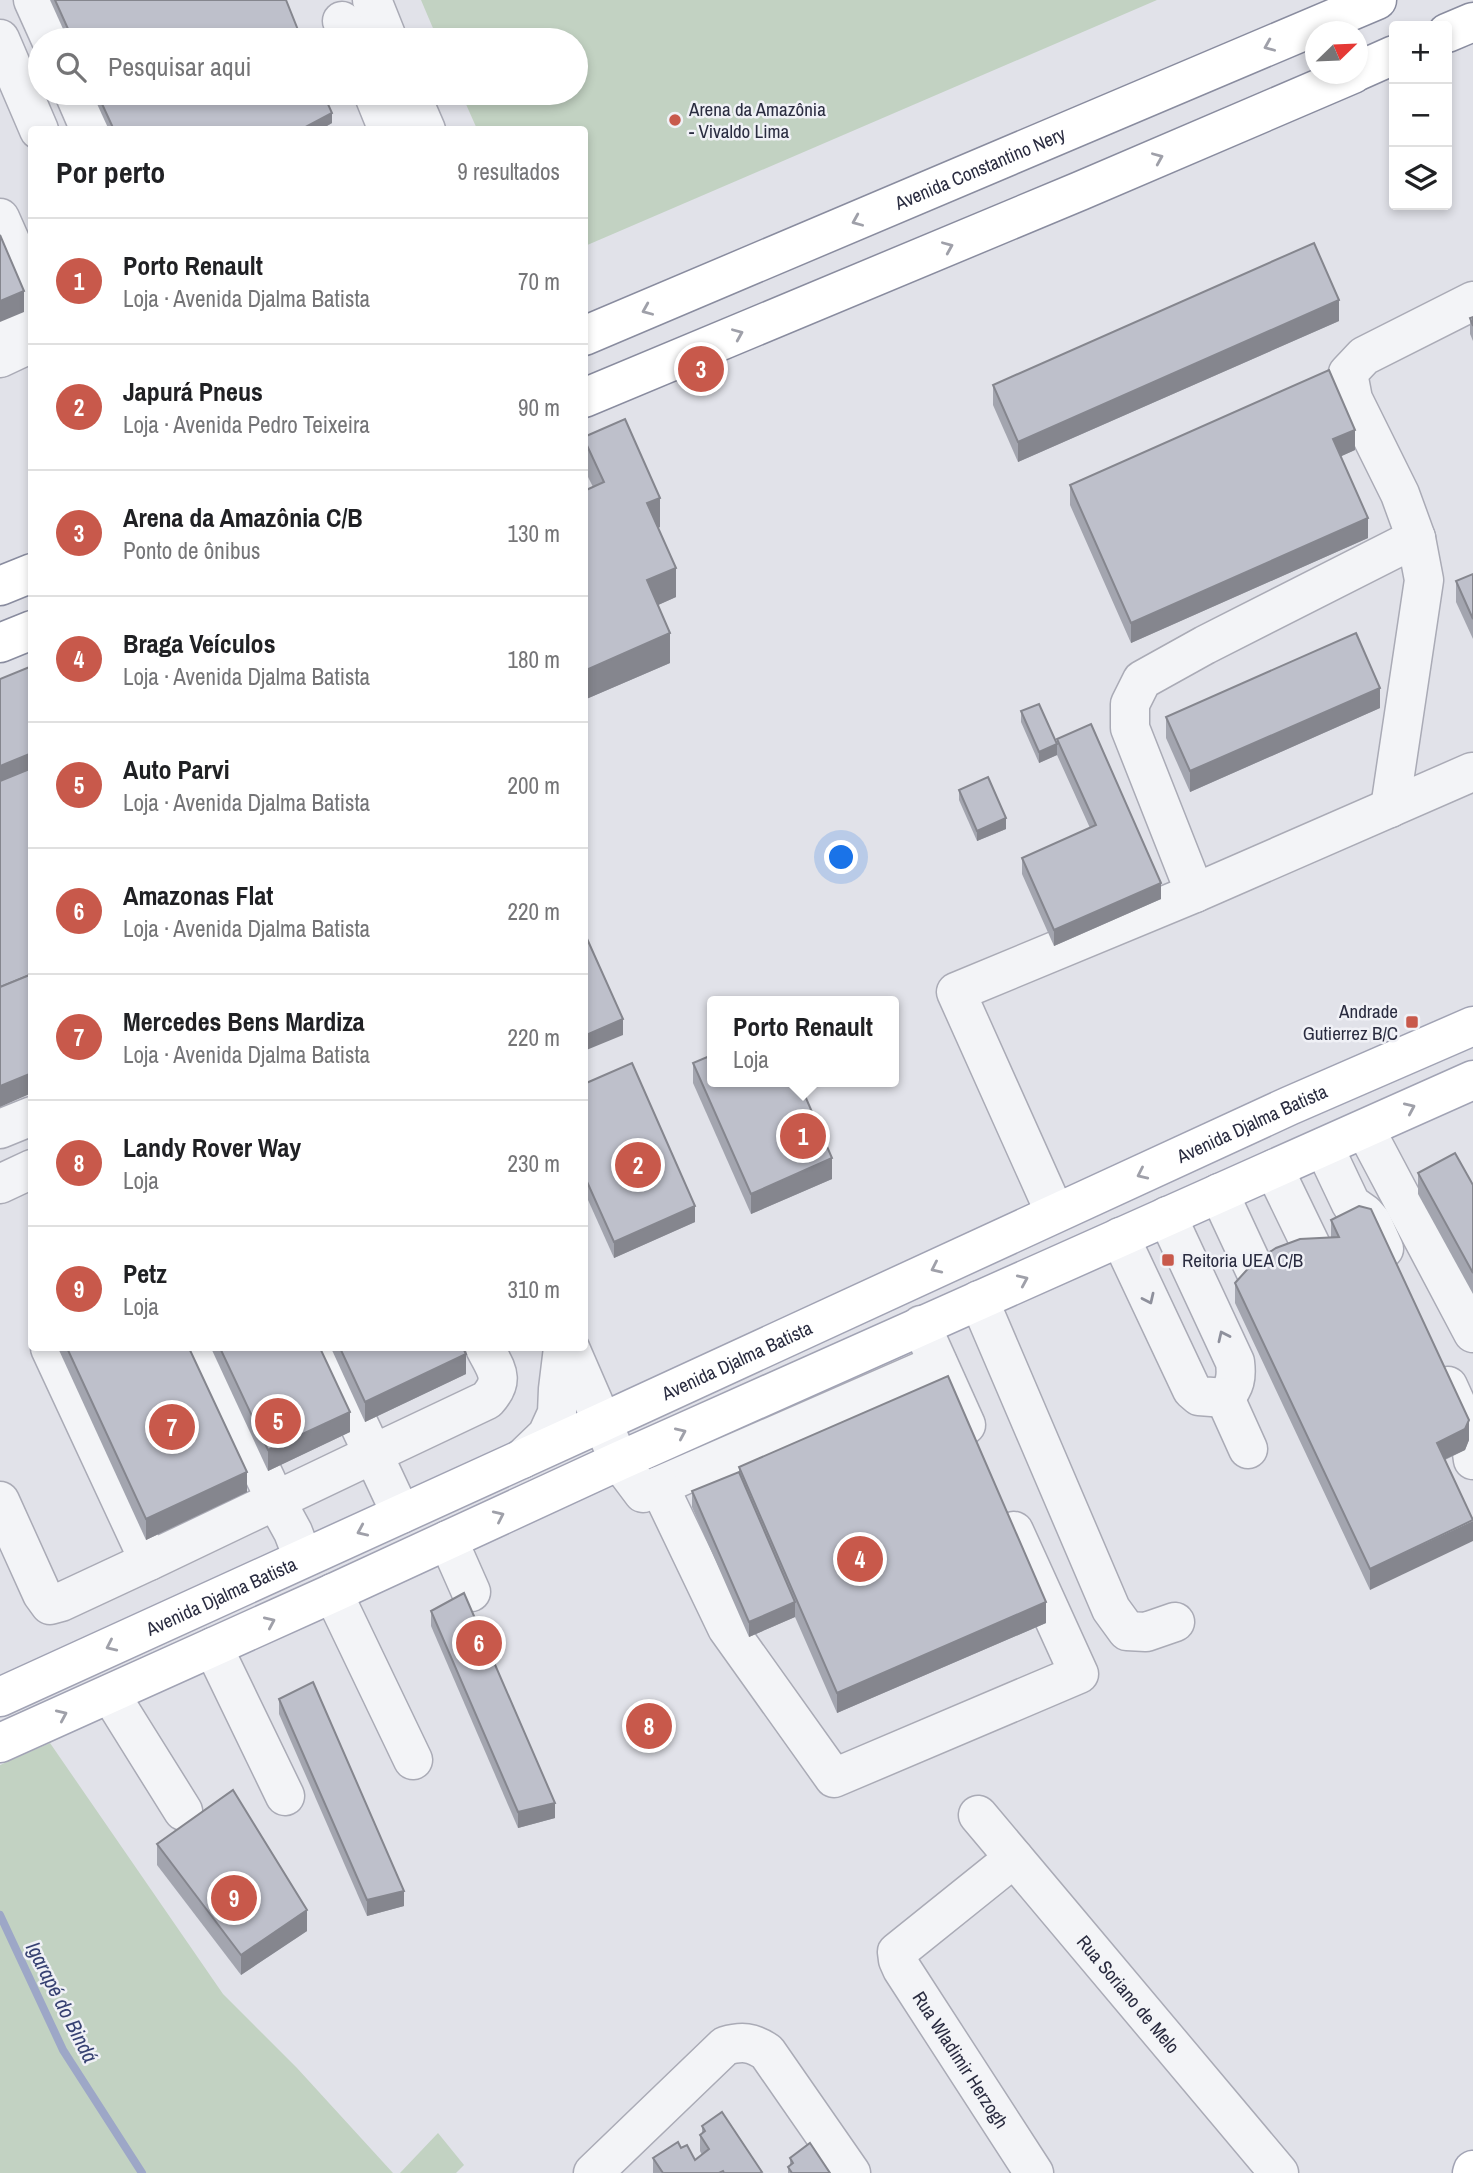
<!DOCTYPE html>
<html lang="pt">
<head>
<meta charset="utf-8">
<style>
  body { margin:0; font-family:"Archivo Narrow",sans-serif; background:#f6f6f6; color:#202124 }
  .controls { position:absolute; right:21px; top:21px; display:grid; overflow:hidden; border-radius:7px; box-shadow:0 4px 10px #0003 }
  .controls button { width:63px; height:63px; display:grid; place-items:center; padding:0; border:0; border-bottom:2px solid #e0e0e0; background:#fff; color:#202124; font:35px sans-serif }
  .compass { position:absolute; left:1305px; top:21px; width:63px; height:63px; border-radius:50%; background:#fff; box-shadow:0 4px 10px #0003; rotate:67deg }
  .you { position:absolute; left:842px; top:858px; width:24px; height:24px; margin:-18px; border:5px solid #fff; border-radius:50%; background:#1a73e8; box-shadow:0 0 0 10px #1a73e833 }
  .badge { display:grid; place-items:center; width:46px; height:46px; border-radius:50%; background:#c8594b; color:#fff; font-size:23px; font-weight:700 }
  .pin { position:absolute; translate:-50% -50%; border:4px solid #fff; box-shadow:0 2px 7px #0006 }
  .popup { position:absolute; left:707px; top:996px; width:192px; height:91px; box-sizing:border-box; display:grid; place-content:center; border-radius:7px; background:#fff; filter:drop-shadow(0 2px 5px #0005); font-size:23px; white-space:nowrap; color:#757577 }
  .popup b { font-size:26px; color:#202124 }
  .popup::after { content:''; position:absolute; left:50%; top:100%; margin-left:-14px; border:14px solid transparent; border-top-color:#fff }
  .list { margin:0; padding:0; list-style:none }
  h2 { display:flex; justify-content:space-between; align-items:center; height:91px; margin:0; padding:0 28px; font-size:30px }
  h2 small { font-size:23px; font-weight:400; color:#757577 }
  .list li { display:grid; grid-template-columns:46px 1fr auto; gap:21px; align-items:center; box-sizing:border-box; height:126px; padding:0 28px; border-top:2px solid #e0e0e0 }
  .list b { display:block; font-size:26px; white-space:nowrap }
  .list p { margin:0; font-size:23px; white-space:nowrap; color:#757577 }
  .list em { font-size:23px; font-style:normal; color:#757577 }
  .icon { flex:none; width:38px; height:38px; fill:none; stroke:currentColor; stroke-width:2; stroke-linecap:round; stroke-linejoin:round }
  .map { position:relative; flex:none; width:1473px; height:2173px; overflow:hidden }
  .search { position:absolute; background:#fff; box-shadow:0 4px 10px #0003; left:28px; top:28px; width:560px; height:77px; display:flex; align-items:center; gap:18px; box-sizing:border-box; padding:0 24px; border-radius:38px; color:#757577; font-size:26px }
  .panel { position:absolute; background:#fff; box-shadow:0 4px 10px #0003; left:28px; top:126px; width:560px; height:1225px; border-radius:7px }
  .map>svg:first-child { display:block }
  .green { fill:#c2d2c2 }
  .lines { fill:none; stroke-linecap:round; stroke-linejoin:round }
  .stream { stroke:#9da7c7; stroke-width:8 }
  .minor-casing { stroke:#aaabb6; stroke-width:41 }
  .major-casing { stroke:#a1a3b4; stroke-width:41 }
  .highway-casing { stroke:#898c9f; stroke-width:41 }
  .minor { stroke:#f3f4f7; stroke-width:38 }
  .major { stroke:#fff; stroke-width:38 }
  .highway { stroke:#fff; stroke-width:38 }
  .wall { fill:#a3a5af }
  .shaded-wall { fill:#85868e }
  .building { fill:#bec0cb; stroke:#85868e; stroke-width:2 }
  .oneway { stroke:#9fa0a9 }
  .oneway2 { stroke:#8e909c }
  .poi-dot { fill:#c8594b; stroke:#f0f1f6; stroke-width:2.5 }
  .labels { text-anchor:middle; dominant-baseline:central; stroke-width:5; stroke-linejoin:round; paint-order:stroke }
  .poi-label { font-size:19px; fill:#2a2c40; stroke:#f0f1f6; text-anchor:start }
  .street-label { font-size:19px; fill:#2a2c40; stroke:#f0f1f6 }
  .water-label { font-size:21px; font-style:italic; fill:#364172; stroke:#f0f1f6 }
</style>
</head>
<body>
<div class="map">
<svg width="1473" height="2173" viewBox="0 0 1473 2173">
  <rect width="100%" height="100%" fill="#e1e2e9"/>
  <!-- green -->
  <g class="green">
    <polygon points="421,0 1157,0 585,246 584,130 477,129 461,93 576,93 576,40 438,40"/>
    <polygon points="50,1743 223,1994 297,2068 393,2173 0,2173 0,1765"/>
    <polygon points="438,2133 464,2165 456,2173 400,2173"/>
  </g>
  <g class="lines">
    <!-- stream -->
    <polyline class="stream" points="0,1915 63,2050 142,2173"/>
    <defs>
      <g id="minor">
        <polyline points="33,0 51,40"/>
        <polyline points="372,0 388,40"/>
        <polyline points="342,21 350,40"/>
        <polyline points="0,39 39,130"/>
        <polyline points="74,93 90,130"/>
        <polyline points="373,93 388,130"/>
        <polyline points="410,93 426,130"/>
        <polyline points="0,218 32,290"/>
        <polyline points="0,328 32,314"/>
        <polyline points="0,358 32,343"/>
        <polyline points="1390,808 1424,580 1416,538"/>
        <polyline points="1195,893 1130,728 1130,704 1142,680 1205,645 1416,538 1400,494 1353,399 1348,373 1364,356 1473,301"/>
        <polyline points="0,1129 32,1116"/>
        <polyline points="1365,1129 1473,1333"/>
        <polyline points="1324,1147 1351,1204 1365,1214 1372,1222 1384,1249"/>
        <polyline points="1274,1169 1317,1258"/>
        <polyline points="0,1184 32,1169"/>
        <polyline points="1219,1193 1259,1279"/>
        <polyline points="1055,1213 956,992 1195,893 1472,772"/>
        <path d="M1167,1216L1235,1362C1237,1378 1235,1386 1225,1398"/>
        <polyline points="1120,1237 1192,1390 1199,1396 1225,1398"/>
        <polyline points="979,1300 1111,1609 1127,1631 1146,1632 1175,1622"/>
        <polyline points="921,1325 966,1425"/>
        <polyline points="50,1348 149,1561 373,1454 323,1348"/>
        <polyline points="204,1348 275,1499 293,1532 303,1558"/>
        <polyline points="570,1348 619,1461 643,1493 938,1364"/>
        <polyline points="1448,1386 1469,1432 1473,1460"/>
        <polyline points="1225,1398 1248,1449"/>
        <polyline points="522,1459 547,1435 557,1413 558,1389 563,1348"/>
        <polyline points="659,1486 727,1628 834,1778 1079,1674 1014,1531"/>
        <polyline points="0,1501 42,1594 50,1605 61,1602 149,1561"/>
        <path d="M401,1514L373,1454L487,1400C506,1379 496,1370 485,1348"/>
        <polyline points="448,1540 471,1592"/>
        <polyline points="333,1593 413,1760"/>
        <polyline points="213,1647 285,1796"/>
        <polyline points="110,1694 183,1811"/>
        <path id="s1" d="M978,1815L1279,2173"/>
        <path id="s2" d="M1014,1858L897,1952L898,1960L902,1969L1034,2173"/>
        <path d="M593,2173L725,2046C742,2041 752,2042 767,2052L851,2173"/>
      </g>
      <g id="major">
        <path id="s3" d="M0,1697L603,1422L1289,1106L1473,1026"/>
        <polyline points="0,1743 333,1593 619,1461 1473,1080"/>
        <polyline points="1472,2173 1473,2170"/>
      </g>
      <g id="highway">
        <polyline points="1447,33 1473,22"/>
        <polyline points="1358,71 1394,55"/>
        <path id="s4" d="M584,336L1377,0"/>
        <polyline points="584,398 1080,191 1353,74"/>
        <polyline points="0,586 32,573"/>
        <polyline points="0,643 32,630"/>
      </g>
    </defs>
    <!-- minor casing -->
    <use href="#minor" class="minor-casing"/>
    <!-- major casing -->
    <use href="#major" class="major-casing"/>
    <!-- highway casing -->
    <use href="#highway" class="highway-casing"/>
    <!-- minor -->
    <use href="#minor" class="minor"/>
    <!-- major -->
    <use href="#major" class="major"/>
    <!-- highway -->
    <use href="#highway" class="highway"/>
  </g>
  <!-- wall -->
  <g class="wall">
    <polygon points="50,0 286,0 302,40 68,40"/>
    <polygon points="92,93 323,93 332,123 320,130 109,130"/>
    <polygon points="1473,317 1473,341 1470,334 1470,318"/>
    <polygon points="1339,321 1018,462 993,405 993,385"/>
    <polygon points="584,437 660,527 658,528 676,597 658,605 670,663 584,700 584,491 593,487 584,469"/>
    <polygon points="1355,450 1341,456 1368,538 1131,643 1070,505 1070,485"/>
    <polygon points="1473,574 1473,639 1456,602 1456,581"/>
    <polygon points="1380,708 1190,792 1166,738 1166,717"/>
    <polygon points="1021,711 1057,744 1057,739 1161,899 1054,946 1022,874 1022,858 1090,828 1057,755 1039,763 1021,722"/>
    <polygon points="959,790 1006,829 977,841 959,800"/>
    <polygon points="693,1063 832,1179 751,1214 693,1083"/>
    <polygon points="584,1084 695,1222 614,1258 584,1191"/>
    <polygon points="1418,1173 1473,1185 1473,1294 1418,1194"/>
    <polygon points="1331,1220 1469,1440 1465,1450 1445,1460 1370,1590 1235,1303 1235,1283 1331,1238"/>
    <polygon points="58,1348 189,1348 247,1492 146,1540"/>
    <polygon points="211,1348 320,1348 350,1432 268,1471"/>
    <polygon points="331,1348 463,1348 466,1374 365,1422"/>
    <polygon points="739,1467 1046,1623 837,1713 795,1617 749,1637 692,1507 692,1491 739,1472"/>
    <polygon points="431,1611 555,1818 518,1828 431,1626"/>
    <polygon points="279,1699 404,1906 367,1916 279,1714"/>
    <polygon points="157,1844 307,1931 241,1975 157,1865"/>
    <polygon points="702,2126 762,2173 653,2173 653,2158 681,2148 695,2160 702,2155 700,2151 700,2135 702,2133"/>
    <polygon points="790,2158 830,2173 788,2173 788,2167 790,2165"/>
  </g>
  <!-- shaded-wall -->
  <g class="shaded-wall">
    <polygon points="332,113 332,123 320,130 300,130"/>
    <polygon points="24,291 24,312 0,322 0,301"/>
    <polygon points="1339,300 1339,321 1018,462 1018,442"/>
    <polygon points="1355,430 1355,450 1333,460 1333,439"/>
    <polygon points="660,498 660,527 647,533 647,503"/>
    <polygon points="1368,518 1368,538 1131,643 1131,623"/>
    <polygon points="676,568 676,597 647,610 647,580"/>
    <polygon points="670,633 670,663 584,700 584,671"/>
    <polygon points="1380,688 1380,708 1190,792 1190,771"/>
    <polygon points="1057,744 1057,755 1039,763 1039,752"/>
    <polygon points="32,753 32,773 0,787 0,766"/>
    <polygon points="1006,818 1006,829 977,841 977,831"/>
    <polygon points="1161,883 1161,899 1054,946 1054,930"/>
    <polygon points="623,1019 623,1035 584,1051 584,1036"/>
    <polygon points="32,1073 32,1093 0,1107 0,1086"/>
    <polygon points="832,1158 832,1179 751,1214 751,1194"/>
    <polygon points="695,1206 695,1222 614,1258 614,1242"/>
    <polygon points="466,1354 466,1374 365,1422 365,1402"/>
    <polygon points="350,1412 350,1432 268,1471 268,1450"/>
    <polygon points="1469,1420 1469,1440 1465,1450 1437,1463 1437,1443"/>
    <polygon points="247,1472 247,1492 146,1540 146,1519"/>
    <polygon points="1473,1521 1473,1541 1370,1590 1370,1569"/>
    <polygon points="795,1602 795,1617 749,1637 749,1622"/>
    <polygon points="1046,1602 1046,1623 837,1713 837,1693"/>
    <polygon points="555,1803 555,1818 518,1828 518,1812"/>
    <polygon points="404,1891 404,1906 367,1916 367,1900"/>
    <polygon points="307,1910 307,1931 241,1975 241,1955"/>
  </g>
  <!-- building -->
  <g class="building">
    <polygon points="55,0 286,0 302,40 73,40"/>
    <polygon points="97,93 323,93 332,113 300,130 114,130"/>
    <polygon points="0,235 24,291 0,301"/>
    <polygon points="1314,243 1339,300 1018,442 993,385"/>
    <polygon points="1473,317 1473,326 1470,318"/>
    <polygon points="1329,370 1355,430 1333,439 1368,518 1131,623 1070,485"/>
    <polygon points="625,419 660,498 647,503 676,568 647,580 670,633 584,671 584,491 604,482 584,439 584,437"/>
    <polygon points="1473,574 1473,619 1456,581"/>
    <polygon points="1356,633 1380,688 1190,771 1166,717"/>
    <polygon points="32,666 32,753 0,766 0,679"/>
    <polygon points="1039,704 1057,744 1039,752 1021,711"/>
    <polygon points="1091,724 1161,883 1054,930 1022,858 1096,825 1057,739"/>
    <polygon points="32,768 32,974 0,987 0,781"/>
    <polygon points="988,777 1006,818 977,831 959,790"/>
    <polygon points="584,932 623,1019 584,1036"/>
    <polygon points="32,974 32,1073 0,1086 0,987"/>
    <polygon points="712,1055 712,1082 799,1082 832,1158 751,1194 693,1063"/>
    <polygon points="632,1063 695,1206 614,1242 584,1175 584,1084"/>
    <polygon points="1455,1153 1473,1185 1473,1273 1418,1173"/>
    <polygon points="1359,1206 1371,1209 1469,1420 1465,1429 1437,1443 1473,1520 1370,1569 1235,1283 1254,1262 1276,1248 1300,1239 1339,1237 1331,1220"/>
    <polygon points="67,1348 189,1348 247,1472 146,1519"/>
    <polygon points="220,1348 320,1348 350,1412 268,1450"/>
    <polygon points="340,1348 463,1348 466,1354 365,1402"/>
    <polygon points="948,1376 1046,1602 837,1693 739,1467"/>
    <polygon points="739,1472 795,1602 749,1622 692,1491"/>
    <polygon points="464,1593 555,1803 518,1812 431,1611"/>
    <polygon points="313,1682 404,1891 367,1900 279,1699"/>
    <polygon points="233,1790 307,1910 241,1955 157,1844"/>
    <polygon points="722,2112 762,2172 760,2173 724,2173 723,2171 719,2173 663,2173 653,2158 678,2142 681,2148 687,2145 695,2160 709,2149 700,2135 705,2131 702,2126"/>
    <polygon points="810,2143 830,2173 792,2173 788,2167 793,2163 790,2158"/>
  </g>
  <!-- one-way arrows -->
  <defs><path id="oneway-chevron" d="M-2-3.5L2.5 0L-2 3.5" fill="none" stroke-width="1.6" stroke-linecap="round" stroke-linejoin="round" transform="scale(1.75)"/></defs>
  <g class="oneway">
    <use href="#oneway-chevron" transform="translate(1269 46) rotate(157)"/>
    <use href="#oneway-chevron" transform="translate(1158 158) rotate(-23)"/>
    <use href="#oneway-chevron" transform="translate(857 221) rotate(157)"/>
    <use href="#oneway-chevron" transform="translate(948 247) rotate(-23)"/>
    <use href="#oneway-chevron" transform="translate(647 310) rotate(157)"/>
    <use href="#oneway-chevron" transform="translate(738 334) rotate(-23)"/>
    <use href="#oneway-chevron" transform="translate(1410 1108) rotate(-24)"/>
    <use href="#oneway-chevron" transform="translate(1142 1174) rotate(155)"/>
    <use href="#oneway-chevron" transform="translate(936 1268) rotate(155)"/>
    <use href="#oneway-chevron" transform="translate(1023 1280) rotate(-24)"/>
    <use href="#oneway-chevron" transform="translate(681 1433) rotate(-24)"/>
    <use href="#oneway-chevron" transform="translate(499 1516) rotate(-25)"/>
    <use href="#oneway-chevron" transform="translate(362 1531) rotate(156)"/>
    <use href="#oneway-chevron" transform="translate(270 1622) rotate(-24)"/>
    <use href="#oneway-chevron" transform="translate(111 1646) rotate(155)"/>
    <use href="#oneway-chevron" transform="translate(62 1715) rotate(-24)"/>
  </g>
  <g class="oneway2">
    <use href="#oneway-chevron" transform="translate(1149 1299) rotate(65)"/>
    <use href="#oneway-chevron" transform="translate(1223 1336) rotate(-115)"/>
  </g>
  <!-- markers -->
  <g class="poi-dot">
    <circle cx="675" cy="120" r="7"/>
    <rect x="1405" y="1015" width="14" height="14" rx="3.5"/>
    <rect x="1161" y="1253" width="14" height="14" rx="3.5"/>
  </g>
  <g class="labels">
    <!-- poi labels -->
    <g class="poi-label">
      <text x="689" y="109">Arena da Amazônia<tspan x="689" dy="22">- Vivaldo Lima</tspan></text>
      <text x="1398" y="1011" text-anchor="end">Andrade<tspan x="1398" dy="22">Gutierrez B/C</tspan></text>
      <text x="1182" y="1260">Reitoria UEA C/B</text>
    </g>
    <!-- street labels -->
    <g class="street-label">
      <text stroke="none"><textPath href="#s4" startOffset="430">Avenida Constantino Nery</textPath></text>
      <text stroke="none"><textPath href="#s3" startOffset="1377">Avenida Djalma Batista</textPath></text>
      <text stroke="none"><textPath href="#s3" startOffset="810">Avenida Djalma Batista</textPath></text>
      <text stroke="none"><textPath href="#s3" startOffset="243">Avenida Djalma Batista</textPath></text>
      <text stroke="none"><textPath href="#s1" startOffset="234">Rua Soriano de Melo</textPath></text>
      <text stroke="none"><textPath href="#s2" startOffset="276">Rua Wladimir Herzogh</textPath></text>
    </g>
    <!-- water labels -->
    <g class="water-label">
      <text transform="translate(62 2002) rotate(63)">Igarapé do Bindá</text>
    </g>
  </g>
</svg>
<div class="controls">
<button>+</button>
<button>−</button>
<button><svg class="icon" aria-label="layers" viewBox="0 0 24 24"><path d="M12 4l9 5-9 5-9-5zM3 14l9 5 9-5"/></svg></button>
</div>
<svg class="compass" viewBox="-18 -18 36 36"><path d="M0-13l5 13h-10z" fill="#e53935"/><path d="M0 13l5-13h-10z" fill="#757577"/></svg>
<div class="you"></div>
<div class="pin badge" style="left:803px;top:1136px">1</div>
<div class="popup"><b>Porto Renault</b>Loja</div>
<div class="pin badge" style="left:638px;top:1165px">2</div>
<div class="pin badge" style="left:701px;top:369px">3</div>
<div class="pin badge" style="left:860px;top:1559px">4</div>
<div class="pin badge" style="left:278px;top:1421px">5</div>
<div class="pin badge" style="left:479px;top:1643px">6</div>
<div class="pin badge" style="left:172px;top:1427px">7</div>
<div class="pin badge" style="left:649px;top:1726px">8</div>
<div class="pin badge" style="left:234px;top:1898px">9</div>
<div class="search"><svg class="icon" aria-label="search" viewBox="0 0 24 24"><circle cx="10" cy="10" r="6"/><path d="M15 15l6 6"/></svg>Pesquisar aqui</div>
<section class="panel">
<h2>Por perto<small>9 resultados</small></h2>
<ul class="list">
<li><span class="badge">1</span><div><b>Porto Renault</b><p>Loja · Avenida Djalma Batista</p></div><em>70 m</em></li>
<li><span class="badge">2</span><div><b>Japurá Pneus</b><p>Loja · Avenida Pedro Teixeira</p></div><em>90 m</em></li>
<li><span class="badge">3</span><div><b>Arena da Amazônia C/B</b><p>Ponto de ônibus</p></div><em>130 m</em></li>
<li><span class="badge">4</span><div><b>Braga Veículos</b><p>Loja · Avenida Djalma Batista</p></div><em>180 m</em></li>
<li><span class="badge">5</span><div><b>Auto Parvi</b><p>Loja · Avenida Djalma Batista</p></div><em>200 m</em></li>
<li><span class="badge">6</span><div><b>Amazonas Flat</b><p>Loja · Avenida Djalma Batista</p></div><em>220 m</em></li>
<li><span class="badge">7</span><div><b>Mercedes Bens Mardiza</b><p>Loja · Avenida Djalma Batista</p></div><em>220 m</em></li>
<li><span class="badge">8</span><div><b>Landy Rover Way</b><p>Loja</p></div><em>230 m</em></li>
<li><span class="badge">9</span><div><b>Petz</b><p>Loja</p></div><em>310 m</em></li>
</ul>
</section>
</div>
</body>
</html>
